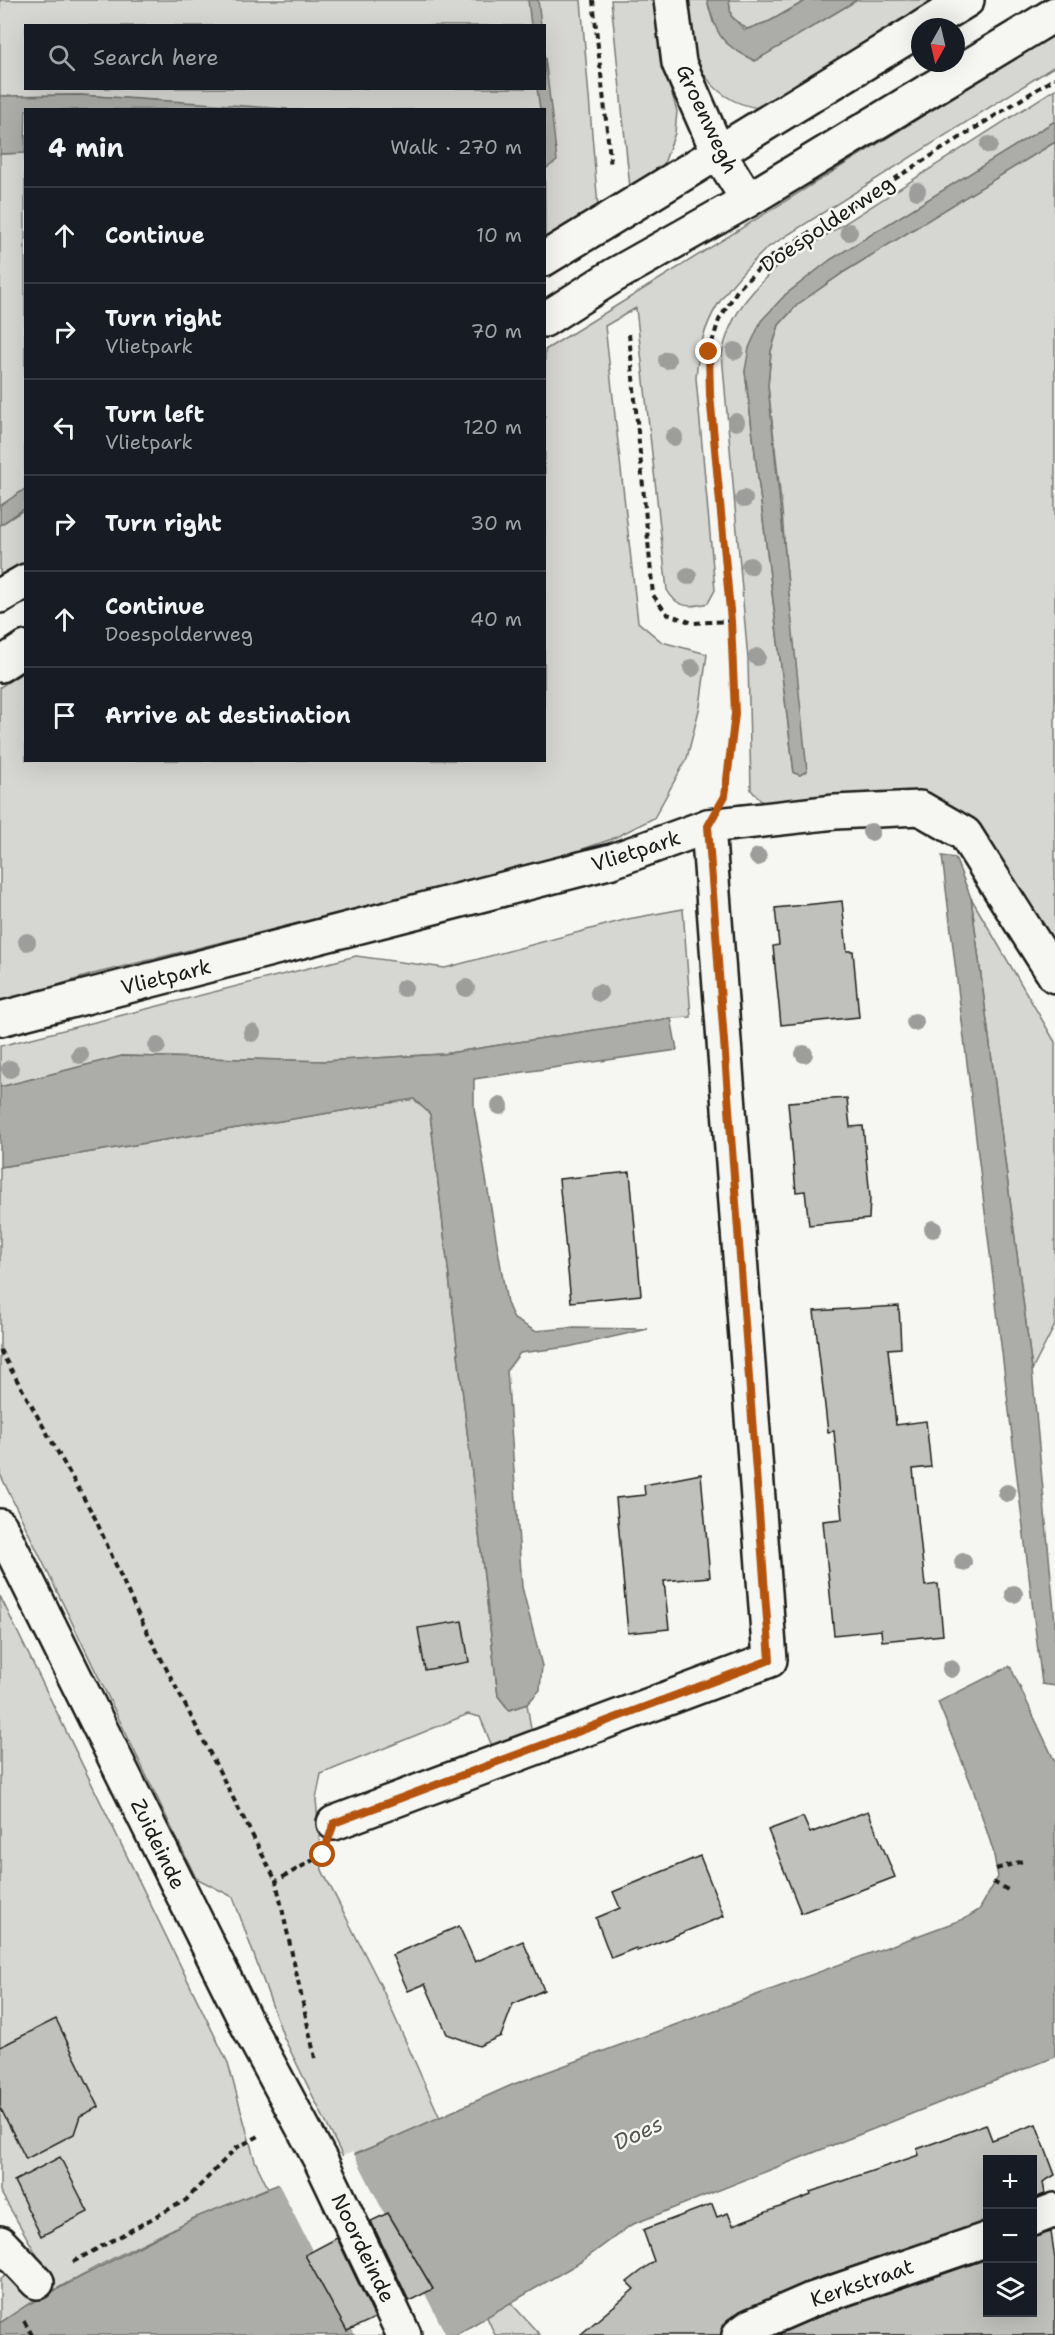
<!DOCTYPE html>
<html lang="en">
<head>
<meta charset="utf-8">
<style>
  body { margin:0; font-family:"Shantell Sans",sans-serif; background:#242831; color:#f1f3f6 }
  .controls { position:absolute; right:18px; bottom:18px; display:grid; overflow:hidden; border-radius:0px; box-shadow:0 6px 24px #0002 }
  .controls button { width:54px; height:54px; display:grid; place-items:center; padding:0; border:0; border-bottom:2px solid #363941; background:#171b24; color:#f1f3f6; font:30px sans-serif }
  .compass { position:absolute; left:911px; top:18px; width:54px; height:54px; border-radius:50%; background:#171b24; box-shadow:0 6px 24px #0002; rotate:188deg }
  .stop { position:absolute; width:18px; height:18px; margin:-14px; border:4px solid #b45309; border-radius:50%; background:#fff }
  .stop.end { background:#b45309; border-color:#fff; box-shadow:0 2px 6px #0008 }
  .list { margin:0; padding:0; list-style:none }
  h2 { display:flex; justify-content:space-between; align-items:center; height:78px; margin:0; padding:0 24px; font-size:26px }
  h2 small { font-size:20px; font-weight:400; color:#9ea1a6 }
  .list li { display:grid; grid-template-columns:39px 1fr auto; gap:18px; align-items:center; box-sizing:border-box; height:96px; padding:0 24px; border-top:2px solid #363941 }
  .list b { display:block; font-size:22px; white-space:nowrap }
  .list p { margin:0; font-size:20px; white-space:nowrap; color:#9ea1a6 }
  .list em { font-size:20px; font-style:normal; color:#9ea1a6 }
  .icon { flex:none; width:33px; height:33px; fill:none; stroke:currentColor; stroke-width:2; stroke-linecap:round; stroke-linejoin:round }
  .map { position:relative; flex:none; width:1055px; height:2335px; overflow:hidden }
  .search { position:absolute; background:#171b24; box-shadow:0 6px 24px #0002; left:24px; top:24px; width:522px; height:66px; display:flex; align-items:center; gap:15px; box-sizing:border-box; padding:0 21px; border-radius:0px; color:#9ea1a6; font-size:22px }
  .panel { position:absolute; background:#171b24; box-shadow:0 6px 24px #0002; left:24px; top:108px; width:522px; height:654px; border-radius:0px }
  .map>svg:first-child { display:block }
  .green { fill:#d6d6d2; stroke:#797977; stroke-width:1.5; fill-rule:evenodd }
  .water { fill:#acaca9; stroke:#727271; stroke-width:1.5 }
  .pier { fill:#f6f6f2 }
  .building { fill:#c0c0bd; stroke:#1c1c1c; stroke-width:1.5 }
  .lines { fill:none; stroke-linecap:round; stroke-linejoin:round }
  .minor-casing { stroke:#1c1c1c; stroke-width:38 }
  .major-casing { stroke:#1c1c1c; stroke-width:38 }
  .path { stroke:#1c1c1c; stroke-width:4; stroke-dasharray:6 4.5; stroke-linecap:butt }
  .minor { stroke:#f6f6f2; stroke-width:33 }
  .major { stroke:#f6f6f2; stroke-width:33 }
  .tree { fill:#9d9d9b }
  .route { stroke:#b45309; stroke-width:8 }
  .labels { text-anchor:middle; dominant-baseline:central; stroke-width:5; stroke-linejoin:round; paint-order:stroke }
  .street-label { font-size:21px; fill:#1c1c1c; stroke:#f6f6f2 }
  .water-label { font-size:22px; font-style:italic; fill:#565654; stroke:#f6f6f2 }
</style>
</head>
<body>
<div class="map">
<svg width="1055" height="2335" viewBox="0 0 1055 2335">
  <rect width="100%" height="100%" fill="#f6f6f2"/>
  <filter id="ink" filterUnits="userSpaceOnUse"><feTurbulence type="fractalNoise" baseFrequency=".0167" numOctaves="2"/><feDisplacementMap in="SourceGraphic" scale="12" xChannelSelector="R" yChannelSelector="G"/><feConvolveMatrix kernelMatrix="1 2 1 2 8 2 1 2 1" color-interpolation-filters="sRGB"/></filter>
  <g filter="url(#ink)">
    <!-- green -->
    <g class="green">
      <path d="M0,0H581L598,207L545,240L544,110H288L80,95L0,96ZM26,26H544V88H26Z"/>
      <polygon points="611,0 655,0 662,61 677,111 675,133 662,169 630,188"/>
      <path d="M683,0H707L713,22L755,61L857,0H934L759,108C702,100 688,50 683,0Z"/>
      <polygon points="729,0 807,0 770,21 747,29 731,16"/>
      <path d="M1055,34V66L767,248C725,289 700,317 696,378L715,590L708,603C690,608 677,608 667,590L636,308L605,326L638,622L662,642L707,654L700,706L687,758L654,818L612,839L548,861L93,974L0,1003V687L25,671L26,760H544L545,350Z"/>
      <path d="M1055,89V121L830,260L785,295L745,371L794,773L800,775L782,510L768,386L771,351L779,325L798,304L844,272L1055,142V960C1031,920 991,824 948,805C909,788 815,803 771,806L761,801L751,790L748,660L722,354C730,314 748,296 775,268Z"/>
      <polygon points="25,153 25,493 0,509 0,154"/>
      <polygon points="25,509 25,568 0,585 0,525"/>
      <polygon points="971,898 1055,1042 1055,1325 1032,1370"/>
      <polygon points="683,909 691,1017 671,1018 443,1054 325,1061 122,1056 0,1087 0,1046 356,956 445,968 628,919"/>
      <polygon points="414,1099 430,1114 498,1696 509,1710 527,1704 532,1735 494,1751 480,1717 468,1714 321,1774 316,1799 322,1870 380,1984 440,2118 344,2159 284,2038 233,1897 196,1878 0,1474 0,1167"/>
      <path d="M0,1596L228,2063L255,2161L268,2188C176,2225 84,2269 0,2323V2279L38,2257L0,2191Z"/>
      <polygon points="510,2302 540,2335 495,2335 486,2315"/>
    </g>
    <!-- water -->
    <g class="water">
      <polygon points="528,0 538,0 541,25 531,25"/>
      <path d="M707,0H729L731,16L745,30L770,21L807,0H857L755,61C720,43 718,38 707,0Z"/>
      <polygon points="545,57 557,161 545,169 544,110 540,109 537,89 544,88"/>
      <polygon points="80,95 288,109 26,110 25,153 0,154 0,96"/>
      <polygon points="1055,121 1055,142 844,272 798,304 779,325 771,351 768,386 807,771 800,775 794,773 745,371 749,348 761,321 785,295 830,260"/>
      <polygon points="25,489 25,508 0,525 0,506"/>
      <polygon points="942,856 955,858 971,898 1032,1370 1055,1622 1055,1686 1042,1684"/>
      <polygon points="671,1018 677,1050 474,1079 474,1108 507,1303 514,1319 535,1331 570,1328 648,1329 568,1347 520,1353 507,1370 522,1587 542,1666 540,1690 527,1704 509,1710 498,1696 430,1114 414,1099 0,1167 0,1087 122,1056 324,1061 443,1054"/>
      <polygon points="1010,1666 1055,1762 1055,2057 631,2225 582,2261 456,2335 0,2335 0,2323 27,2305 194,2218 375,2146 514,2084 966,1918 979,1910 998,1877 993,1850 972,1786 938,1702"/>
    </g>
    <!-- pier -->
    <polygon class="pier" points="353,2152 446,2335 355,2335 277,2181"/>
    <!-- building -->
    <g class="building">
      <polygon points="842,901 847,951 853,951 859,1017 781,1025 773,946 779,945 775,908"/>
      <polygon points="847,1098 850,1127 863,1126 870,1197 869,1219 809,1225 805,1191 796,1192 788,1102"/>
      <polygon points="630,1172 641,1295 571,1302 559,1179"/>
      <polygon points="899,1306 901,1348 888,1349 896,1425 926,1421 931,1467 913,1469 925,1586 938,1584 943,1635 882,1641 881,1630 834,1635 823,1521 842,1519 834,1431 828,1432 814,1311"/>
      <polygon points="701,1474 710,1577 664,1581 669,1629 628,1633 616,1498 645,1495 644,1485"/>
      <polygon points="462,1621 469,1662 425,1670 418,1628"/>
      <polygon points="868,1811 895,1877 801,1913 768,1830 803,1817 810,1833"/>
      <polygon points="700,1856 724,1916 637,1951 636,1948 611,1958 596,1918 620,1908 613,1892"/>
      <polygon points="459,1926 475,1962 523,1941 544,1990 513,2004 501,2036 479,2046 447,2034 425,1984 408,1991 392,1955"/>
      <polygon points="56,2019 99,2107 80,2116 74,2134 26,2159 0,2107 0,2047"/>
      <polygon points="986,2124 992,2140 1036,2124 1055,2175 1043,2182 1045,2194 1032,2199 1032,2160 987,2160 987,2221 804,2283 740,2311 727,2320 721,2335 580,2335 634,2289 627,2282 654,2261 643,2230 712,2204 717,2217 728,2213 733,2225 811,2195 810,2192 919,2155 917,2149"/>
      <polygon points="60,2157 88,2212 41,2236 14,2181"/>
      <polygon points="388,2213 433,2289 409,2301 371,2221"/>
      <polygon points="1051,2232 1055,2259 1055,2335 777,2335 818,2317 987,2259 987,2313 1032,2313 1032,2237"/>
      <polygon points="337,2238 375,2318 347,2331 305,2255"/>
    </g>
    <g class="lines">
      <defs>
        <g id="minor">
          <polyline points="671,0 679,63 718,152 748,200"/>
          <polyline points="0,1019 612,861 708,826 835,812 920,808 965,834 1055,976"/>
          <polyline points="0,1526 248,2026 321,2161 404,2335"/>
          <polyline points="334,1823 770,1660 708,826"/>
          <polyline points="1032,2219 1055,2210"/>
          <polyline points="0,2243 37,2282"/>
          <polyline points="739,2335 751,2326 811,2300 988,2239"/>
        </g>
        <g id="major">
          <polyline points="923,27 967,0"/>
          <polyline points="544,259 920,29"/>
          <polyline points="544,320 613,276 748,200 1055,14"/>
          <polyline points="0,596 26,581"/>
          <polyline points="0,665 26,648"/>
        </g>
      </defs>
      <!-- minor casing -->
      <use href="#minor" class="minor-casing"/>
      <!-- major casing -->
      <use href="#major" class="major-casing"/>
      <!-- path -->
      <g class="path">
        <polyline points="593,0 611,167"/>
        <polyline points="629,334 653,595 667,614 693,623 731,621"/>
        <polyline points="727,782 735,713 731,621 710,395 709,352 719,320 738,289 772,256 1055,78"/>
        <polyline points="0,1350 95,1518 135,1608 276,1881"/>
        <polyline points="315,1859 276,1881 315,2058"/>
        <polyline points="996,1869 1026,1860"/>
        <polyline points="993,1882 1010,1891"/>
        <polyline points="73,2262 186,2200 236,2148 261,2135"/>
        <polyline points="24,2321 32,2335"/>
      </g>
      <!-- minor -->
      <use href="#minor" class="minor"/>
      <!-- major -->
      <use href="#major" class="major"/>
    </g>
    <!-- trees -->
    <g class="tree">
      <circle cx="989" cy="145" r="9"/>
      <circle cx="917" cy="191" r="9"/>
      <circle cx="849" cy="232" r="9"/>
      <circle cx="735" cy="351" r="9"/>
      <circle cx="667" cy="360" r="9"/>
      <circle cx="736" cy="422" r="9"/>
      <circle cx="674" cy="437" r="9"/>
      <circle cx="744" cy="499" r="9"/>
      <circle cx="750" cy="566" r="9"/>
      <circle cx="688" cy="576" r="9"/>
      <circle cx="757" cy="657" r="9"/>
      <circle cx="692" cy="668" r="9"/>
      <circle cx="871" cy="832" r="9"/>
      <circle cx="758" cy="857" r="9"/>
      <circle cx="27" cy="942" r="9"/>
      <circle cx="404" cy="988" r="9"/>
      <circle cx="466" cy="988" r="9"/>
      <circle cx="599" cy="993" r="9"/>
      <circle cx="915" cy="1022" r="9"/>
      <circle cx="252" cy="1033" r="9"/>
      <circle cx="157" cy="1046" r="9"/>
      <circle cx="804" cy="1054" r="9"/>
      <circle cx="80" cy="1055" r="9"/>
      <circle cx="10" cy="1069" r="9"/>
      <circle cx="500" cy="1106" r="9"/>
      <circle cx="933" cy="1229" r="9"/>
      <circle cx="1007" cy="1493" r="9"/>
      <circle cx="963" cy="1562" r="9"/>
      <circle cx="1014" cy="1594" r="9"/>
      <circle cx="951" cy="1669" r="9"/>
    </g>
  </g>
  <g class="lines" filter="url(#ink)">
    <!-- route -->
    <polyline class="route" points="323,1855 334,1823 770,1660 708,826 725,796 735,714 731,621 710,395 709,352"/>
  </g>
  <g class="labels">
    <!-- street labels -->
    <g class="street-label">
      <text transform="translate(707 119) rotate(65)">Groenwegh</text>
      <text transform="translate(827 224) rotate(-34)">Doespolderweg</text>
      <text transform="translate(636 851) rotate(-18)">Vlietpark</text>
      <text transform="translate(166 977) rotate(-14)">Vlietpark</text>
      <text transform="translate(158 1844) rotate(64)">Zuideinde</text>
      <text transform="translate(363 2248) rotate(64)">Noordeinde</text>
      <text transform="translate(862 2283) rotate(-19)">Kerkstraat</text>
    </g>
    <!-- water labels -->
    <g class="water-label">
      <text transform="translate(638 2133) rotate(-25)">Does</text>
    </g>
  </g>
</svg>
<div class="controls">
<button>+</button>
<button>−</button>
<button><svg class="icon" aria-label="layers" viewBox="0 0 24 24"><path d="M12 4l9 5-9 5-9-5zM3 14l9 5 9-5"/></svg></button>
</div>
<svg class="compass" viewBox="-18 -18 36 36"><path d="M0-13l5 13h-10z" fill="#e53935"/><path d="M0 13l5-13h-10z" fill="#9ea1a6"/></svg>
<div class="stop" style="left:323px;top:1855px"></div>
<div class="stop end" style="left:709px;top:352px"></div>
<div class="search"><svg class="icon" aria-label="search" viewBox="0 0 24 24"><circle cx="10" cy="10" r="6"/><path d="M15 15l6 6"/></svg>Search here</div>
<section class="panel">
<h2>4 min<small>Walk · 270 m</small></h2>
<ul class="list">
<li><svg class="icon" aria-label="ahead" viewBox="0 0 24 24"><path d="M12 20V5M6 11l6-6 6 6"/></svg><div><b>Continue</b></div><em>10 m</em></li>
<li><svg class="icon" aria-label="right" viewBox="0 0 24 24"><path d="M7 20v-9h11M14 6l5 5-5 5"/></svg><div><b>Turn right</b><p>Vlietpark</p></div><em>70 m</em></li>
<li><svg class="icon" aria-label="left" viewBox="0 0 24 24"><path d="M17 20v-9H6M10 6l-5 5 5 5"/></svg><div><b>Turn left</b><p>Vlietpark</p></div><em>120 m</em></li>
<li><svg class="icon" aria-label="right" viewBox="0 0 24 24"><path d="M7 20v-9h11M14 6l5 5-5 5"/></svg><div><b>Turn right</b></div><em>30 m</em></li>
<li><svg class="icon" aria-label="ahead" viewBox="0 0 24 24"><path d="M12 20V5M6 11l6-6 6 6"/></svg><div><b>Continue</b><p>Doespolderweg</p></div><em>40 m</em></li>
<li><svg class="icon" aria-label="arrive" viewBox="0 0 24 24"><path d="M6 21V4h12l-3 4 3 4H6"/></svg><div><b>Arrive at destination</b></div></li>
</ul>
</section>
</div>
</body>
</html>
